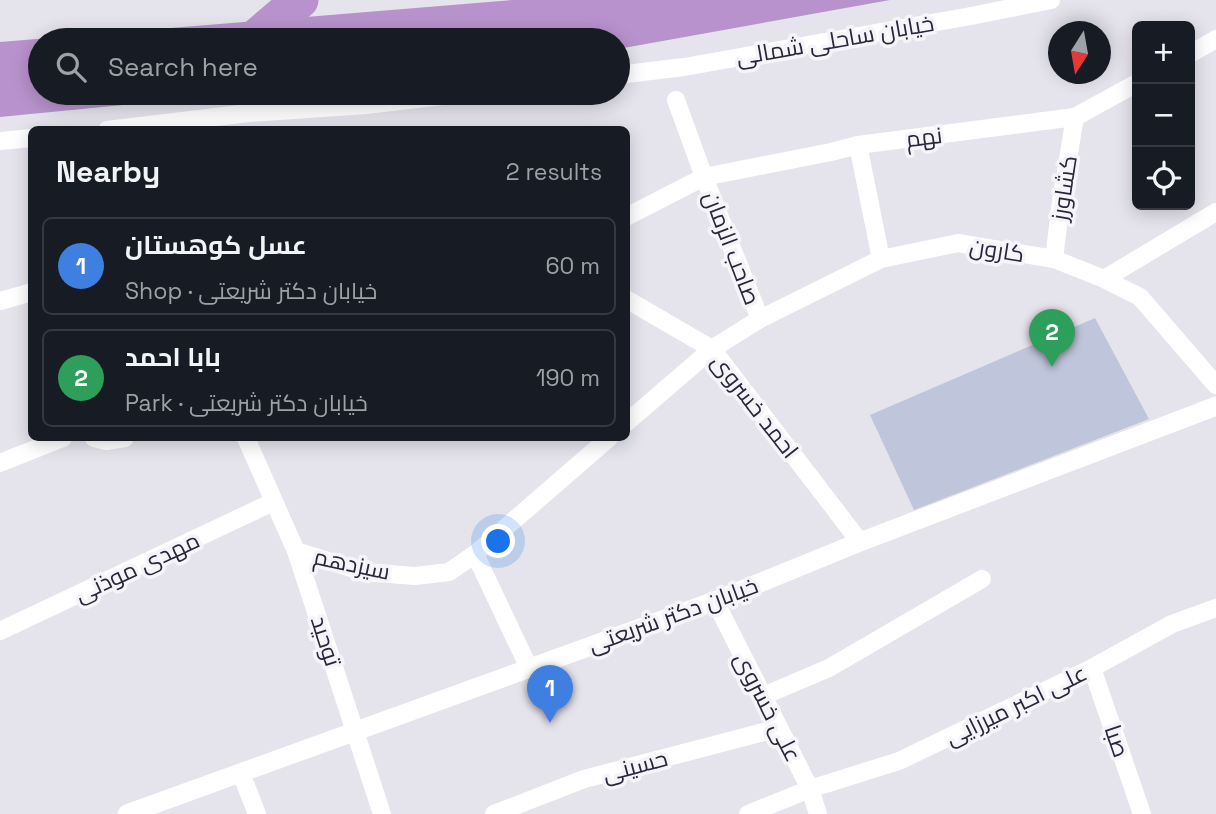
<!DOCTYPE html>
<html lang="en">
<head>
<meta charset="utf-8">
<style>
  body { margin:0; font-family:"Space Grotesk",Cairo,sans-serif; background:#20242c; color:#f1f3f6 }
  .controls { position:absolute; right:21px; top:21px; display:grid; overflow:hidden; border-radius:10px; box-shadow:0 4px 18px #0003 }
  .controls button { width:63px; height:63px; display:grid; place-items:center; padding:0; border:0; border-bottom:2px solid #363941; background:#171b24; color:#f1f3f6; font:35px sans-serif }
  .compass { position:absolute; left:1048px; top:21px; width:63px; height:63px; border-radius:50%; background:#171b24; box-shadow:0 4px 18px #0003; rotate:191deg }
  .you { position:absolute; left:499px; top:542px; width:24px; height:24px; margin:-18px; border:5px solid #fff; border-radius:50%; background:#1a73e8; box-shadow:0 0 0 10px #1a73e833 }
  .badge { display:grid; place-items:center; width:46px; height:46px; border-radius:50%; background:#88e46a; color:#fff; font-size:23px; font-weight:700 }
  .pin { position:absolute; translate:-50% -58px; filter:drop-shadow(0 2px 4px #0008) }
  .pin::after { content:''; position:absolute; top:37px; width:24px; height:21px; background:inherit; clip-path:polygon(0 0,100% 0,50% 100%) }
  .list { margin:0; padding:0; list-style:none }
  h2 { display:flex; justify-content:space-between; align-items:center; height:91px; margin:0; padding:0 28px; font-size:30px }
  h2 small { font-size:23px; font-weight:400; color:#9ea1a6 }
  .list li { display:grid; grid-template-columns:46px 1fr auto; gap:21px; align-items:center; box-sizing:border-box; height:98px; margin:0 14px 14px; padding:0 14px; border:2px solid #363941; border-radius:10px }
  .list b { display:block; font-size:26px; white-space:nowrap }
  .list p { margin:0; font-size:23px; white-space:nowrap; color:#9ea1a6 }
  .list em { font-size:23px; font-style:normal; color:#9ea1a6 }
  .icon { flex:none; width:38px; height:38px; fill:none; stroke:currentColor; stroke-width:2; stroke-linecap:round; stroke-linejoin:round }
  .map { position:relative; flex:none; width:1216px; height:814px; overflow:hidden }
  .search { position:absolute; background:#171b24; box-shadow:0 4px 18px #0003; left:28px; top:28px; width:602px; height:77px; display:flex; align-items:center; gap:18px; box-sizing:border-box; padding:0 24px; border-radius:38px; color:#9ea1a6; font-size:26px }
  .panel { position:absolute; background:#171b24; box-shadow:0 4px 18px #0003; left:28px; top:126px; width:602px; height:315px; border-radius:10px }
  .map>svg:first-child { display:block }
  .green { fill:#bfc5db }
  .water { fill:#b892cc }
  .lines { fill:none; stroke-linecap:round; stroke-linejoin:round }
  .river { stroke:#b892cc; stroke-width:37 }
  .minor { stroke:#fff; stroke-width:18 }
  .tertiary { stroke:#fff; stroke-width:19 }
  .labels { text-anchor:middle; dominant-baseline:central; stroke-width:7; stroke-linejoin:round; paint-order:stroke }
  .street-label { font-size:23px; fill:#2b253c; stroke:#f5f5f9 }
</style>
</head>
<body>
<div class="map">
<svg width="1216" height="814" viewBox="0 0 1216 814">
  <rect width="100%" height="100%" fill="#e5e4ec"/>
  <!-- green -->
  <polygon class="green" points="1095,318 1149,419 914,510 870,415"/>
  <!-- water -->
  <polygon class="water" points="512,0 890,0 618,49 618,40 40,40 40,93 246,93 0,117 0,42"/>
  <g class="lines">
    <!-- river -->
    <polyline class="river" points="253,40 300,0"/>
    <!-- minor -->
    <g class="minor">
      <polyline points="1190,54 1216,39"/>
      <polyline points="618,75 684,67 971,16 1051,0"/>
      <polyline points="676,100 704,177 760,319"/>
      <polyline points="107,130 249,113 366,105 468,93"/>
      <polyline points="0,141 32,138"/>
      <polyline points="858,145 881,259"/>
      <polyline points="626,217 704,177 831,152 858,145 1075,117 1137,83"/>
      <polyline points="1054,259 1061,201 1075,117"/>
      <polyline points="1104,279 1216,212"/>
      <polyline points="626,299 712,349 860,542"/>
      <polyline points="0,301 32,292"/>
      <polyline points="626,423 712,349 760,319 881,259 958,243 1054,259 1104,279 1140,297 1216,385"/>
      <polyline points="94,438 106,441 125,438"/>
      <polyline points="246,438 296,551 364,572 415,576 449,572 475,554 609,438"/>
      <polyline points="0,463 63,438"/>
      <polyline points="296,551 382,814"/>
      <polyline points="475,554 529,668"/>
      <polyline points="715,601 810,789 818,814"/>
      <polyline points="0,631 273,502"/>
      <polyline points="1092,668 1142,814"/>
      <polyline points="763,696 829,668 982,579"/>
      <polyline points="241,773 257,814"/>
      <polyline points="494,814 584,779 779,728"/>
      <polyline points="748,814 810,789 899,761 1092,668 1172,624 1216,608"/>
    </g>
    <!-- tertiary -->
    <polyline class="tertiary" points="127,814 715,601 860,542 1216,406"/>
  </g>
  <g class="labels">
    <!-- street labels -->
    <g class="street-label">
      <text transform="translate(835 40) rotate(-10)">خیابان ساحلی شمالی</text>
      <text transform="translate(924 137) rotate(-7)">نهم</text>
      <text transform="translate(1064 188) rotate(-81)">کشاورز</text>
      <text transform="translate(732 248) rotate(69)">صاحب الزمان</text>
      <text transform="translate(997 250) rotate(9)">کارون</text>
      <text transform="translate(755 406) rotate(52)">احمد خسروی</text>
      <text transform="translate(352 564) rotate(12)">سیزدهم</text>
      <text transform="translate(137 567) rotate(-25)">مهدی موذنی</text>
      <text transform="translate(673 615) rotate(-20)">خیابان دکتر شریعتی</text>
      <text transform="translate(326 641) rotate(72)">توحید</text>
      <text transform="translate(1016 705) rotate(-26)">علی اکبر میرزایی</text>
      <text transform="translate(768 707) rotate(63)">علی خسروی</text>
      <text transform="translate(1117 741) rotate(71)">صبا</text>
      <text transform="translate(635 766) rotate(-15)">حسینی</text>
    </g>
  </g>
</svg>
<div class="controls">
<button>+</button>
<button>−</button>
<button><svg class="icon" aria-label="locate" viewBox="0 0 24 24"><circle cx="12" cy="12" r="6"/><path d="M12 2v4M12 18v4M2 12h4M18 12h4"/></svg></button>
</div>
<svg class="compass" viewBox="-18 -18 36 36"><path d="M0-13l5 13h-10z" fill="#e53935"/><path d="M0 13l5-13h-10z" fill="#9ea1a6"/></svg>
<div class="you"></div>
<div class="pin badge" style="left:550px;top:723px;background:#3f7fe0">1</div>
<div class="pin badge" style="left:1052px;top:367px;background:#2e9e5b">2</div>
<div class="search"><svg class="icon" aria-label="search" viewBox="0 0 24 24"><circle cx="10" cy="10" r="6"/><path d="M15 15l6 6"/></svg>Search here</div>
<section class="panel">
<h2>Nearby<small>2 results</small></h2>
<ul class="list">
<li><span class="badge" style="background:#3f7fe0">1</span><div><b>عسل کوهستان</b><p>Shop · خیابان دکتر شریعتی</p></div><em>60 m</em></li>
<li><span class="badge" style="background:#2e9e5b">2</span><div><b>بابا احمد</b><p>Park · خیابان دکتر شریعتی</p></div><em>190 m</em></li>
</ul>
</section>
</div>
</body>
</html>
